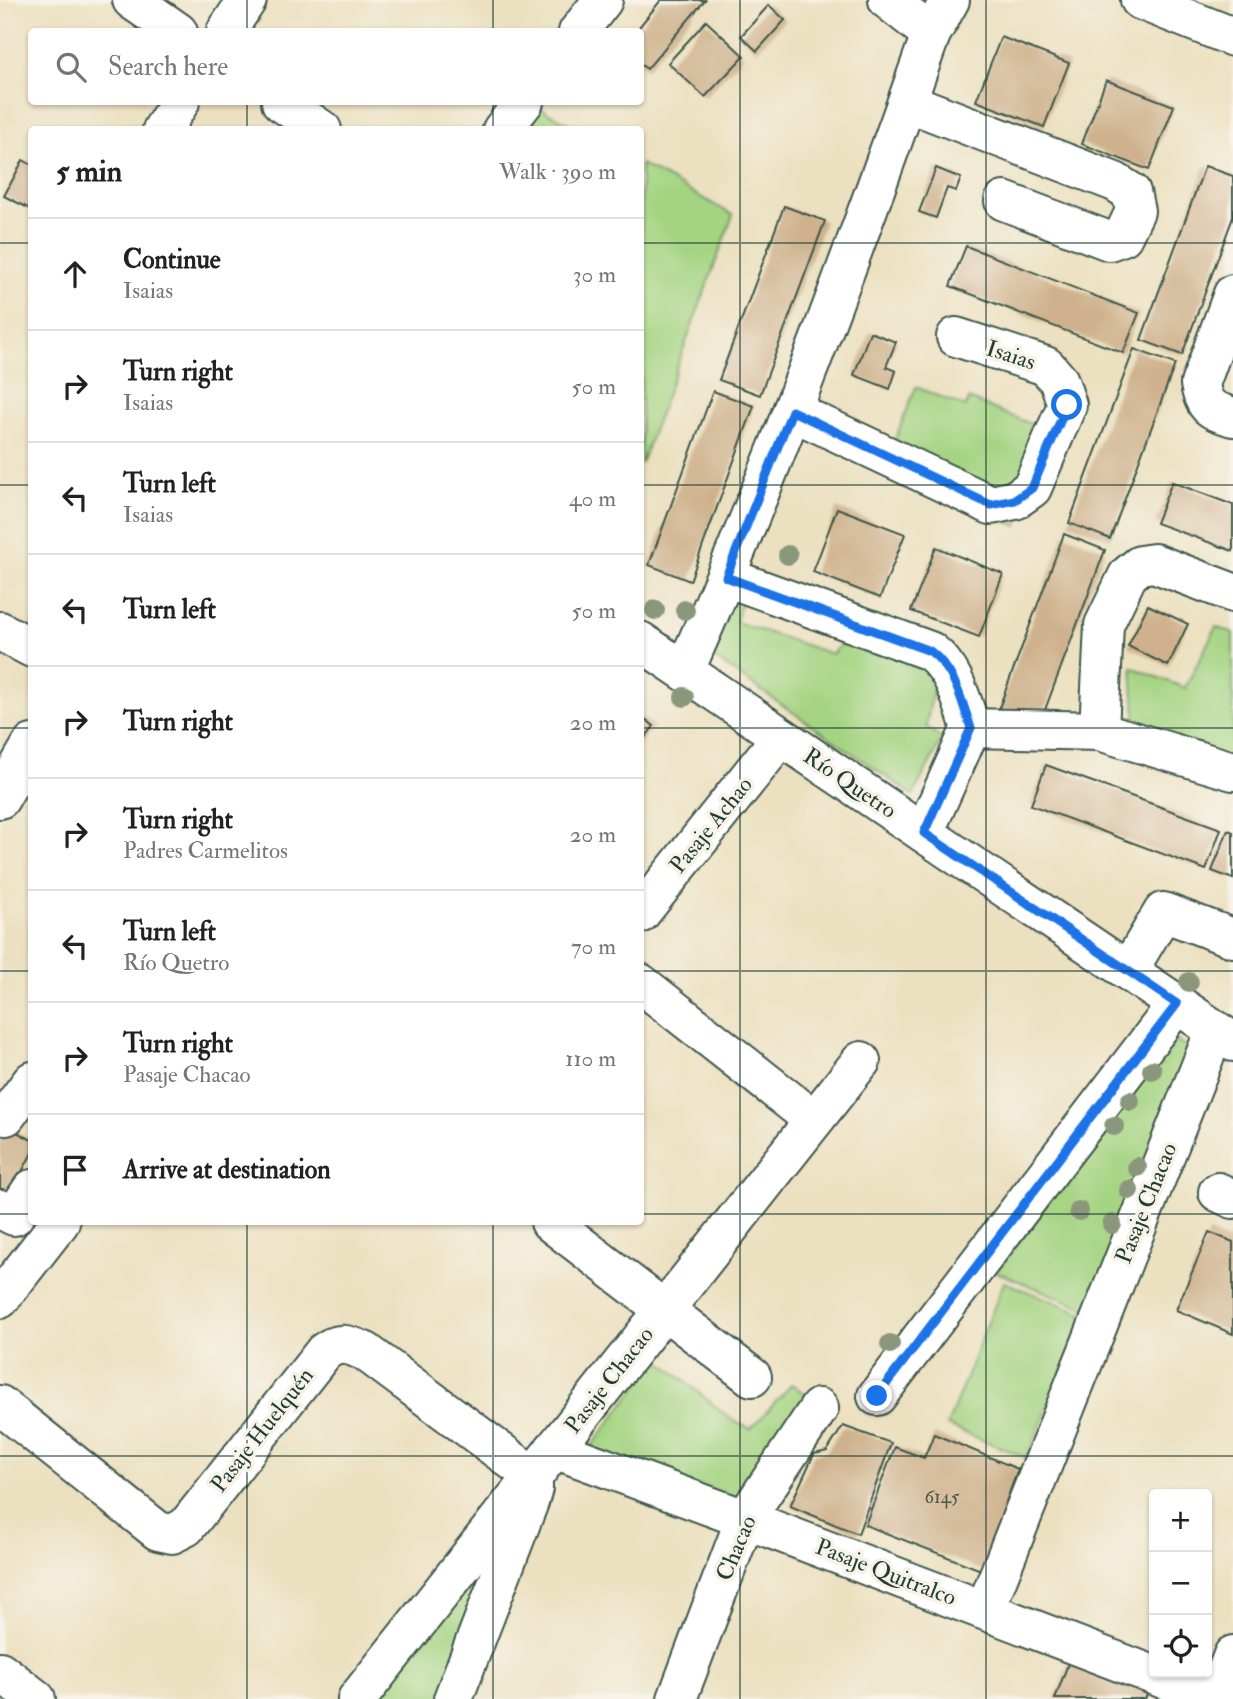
<!DOCTYPE html>
<html lang="en">
<head>
<meta charset="utf-8">
<style>
  body { margin:0; font-family:"IM FELL Double Pica",serif; background:#f6f6f6; color:#222 }
  .controls { position:absolute; right:21px; bottom:21px; display:grid; overflow:hidden; border-radius:7px; box-shadow:0 2px 5px #0004 }
  .controls button { width:63px; height:63px; display:grid; place-items:center; padding:0; border:0; border-bottom:2px solid #e0e0e0; background:#fff; color:#222; font:35px sans-serif }
  .stop { position:absolute; width:21px; height:21px; margin:-16px; border:5px solid #1a73e8; border-radius:50%; background:#fff }
  .stop.end { background:#1a73e8; border-color:#fff; box-shadow:0 2px 7px #0008 }
  .list { margin:0; padding:0; list-style:none }
  h2 { display:flex; justify-content:space-between; align-items:center; height:91px; margin:0; padding:0 28px; font-size:30px }
  h2 small { font-size:23px; font-weight:400; color:#767676 }
  .list li { display:grid; grid-template-columns:46px 1fr auto; gap:21px; align-items:center; box-sizing:border-box; height:112px; padding:0 28px; border-top:2px solid #e0e0e0 }
  .list b { display:block; font-size:26px; white-space:nowrap }
  .list p { margin:0; font-size:23px; white-space:nowrap; color:#767676 }
  .list em { font-size:23px; font-style:normal; color:#767676 }
  .icon { flex:none; width:38px; height:38px; fill:none; stroke:currentColor; stroke-width:2; stroke-linecap:round; stroke-linejoin:round }
  .map { position:relative; flex:none; width:1233px; height:1699px; overflow:hidden }
  .search { position:absolute; background:#fff; box-shadow:0 2px 5px #0004; left:28px; top:28px; width:616px; height:77px; display:flex; align-items:center; gap:18px; box-sizing:border-box; padding:0 24px; border-radius:7px; color:#767676; font-size:26px }
  .panel { position:absolute; background:#fff; box-shadow:0 2px 5px #0004; left:28px; top:126px; width:616px; height:1099px; border-radius:7px }
  .map>svg:first-child { display:block }
  .green { fill:#a4d482; stroke:#62885b; stroke-width:2 }
  .building { fill:#cfb28d }
  .lines { fill:none; stroke-linecap:round; stroke-linejoin:round }
  .minor-casing { stroke:#3e5549; stroke-width:42 }
  .major-casing { stroke:#3e5549; stroke-width:42 }
  .minor { stroke:#fff; stroke-width:38 }
  .major { stroke:#fff; stroke-width:38 }
  .tree { fill:#8a977b }
  .route { stroke:#1a73e8; stroke-width:9 }
  .grid { fill:none; stroke:#1f3d34; stroke-width:2; stroke-opacity:0.55 }
  .labels { text-anchor:middle; dominant-baseline:central; stroke-width:7; stroke-linejoin:round; paint-order:stroke }
  .number-label { font-size:19px; fill:#4b5a4a }
  .street-label { font-size:23px; fill:#1f3d34; stroke:#f7f3e8 }
</style>
</head>
<body>
<div class="map">
<svg width="1233" height="1699" viewBox="0 0 1233 1699">
  <rect width="100%" height="100%" fill="#f7f3e8"/>
  <filter id="ink" filterUnits="userSpaceOnUse"><feTurbulence type="fractalNoise" baseFrequency=".0143" numOctaves="2"/><feDisplacementMap in="SourceGraphic" scale="14" xChannelSelector="R" yChannelSelector="G"/><feConvolveMatrix kernelMatrix="1 2 1 2 8 2 1 2 1" color-interpolation-filters="sRGB"/></filter>
  <filter id="wash" filterUnits="userSpaceOnUse"><feTurbulence type="fractalNoise" baseFrequency=".00686" numOctaves="4" result="noise"/><feDisplacementMap in="SourceGraphic" scale="28" xChannelSelector="R" yChannelSelector="G"/><feGaussianBlur stdDeviation="1.57" result="paint"/><feColorMatrix in="noise" values="0 0 0 0 0 0 0 0 0 0 0 0 0 0 0 0 0 1.4 0 .05"/><feComposite in="paint" operator="in"/></filter>
  <g filter="url(#wash)">
    <rect width="100%" height="100%" fill="#ebe0bf"/>
    <!-- green -->
    <g class="green">
      <polygon points="540,108 578,129 527,130"/>
      <polygon points="641,164 733,215 641,464"/>
      <polygon points="916,387 965,407 969,399 1053,433 1017,526 925,490 893,445"/>
      <polygon points="743,596 736,622 832,654 848,636 936,674 926,726 942,739 913,795 704,651 723,599"/>
      <polygon points="1216,627 1233,633 1233,770 1137,742 1132,667 1185,688"/>
      <polygon points="1171,1036 1210,1064 1108,1317 996,1272"/>
      <polygon points="1004,1282 1085,1314 1027,1458 947,1426"/>
      <polygon points="658,1359 732,1420 751,1429 792,1384 819,1405 755,1515 585,1455"/>
      <polygon points="521,1500 441,1699 364,1699"/>
    </g>
    <g id="blocks">
      <!-- building -->
      <g class="building">
        <polygon points="661,0 705,0 647,69 640,64 640,32 635,32"/>
        <polygon points="769,5 785,20 757,51 741,36"/>
        <polygon points="706,21 744,56 705,97 668,63"/>
        <polygon points="1001,37 1069,63 1044,127 976,101"/>
        <polygon points="1106,80 1174,106 1149,170 1082,144"/>
        <polygon points="23,160 32,165 32,210 4,196"/>
        <polygon points="1205,166 1233,176 1233,217 1182,355 1141,340"/>
        <polygon points="936,168 961,178 956,191 947,188 936,218 919,212"/>
        <polygon points="784,206 825,221 760,395 719,380"/>
        <polygon points="966,246 1139,313 1123,353 950,286"/>
        <polygon points="870,332 896,342 886,367 896,371 890,389 854,375"/>
        <polygon points="1134,349 1175,364 1110,539 1069,523"/>
        <polygon points="713,391 754,406 690,581 649,565"/>
        <polygon points="1172,482 1233,505 1233,551 1156,523"/>
        <polygon points="837,508 905,534 880,598 813,572"/>
        <polygon points="1064,534 1105,550 1040,723 999,708"/>
        <polygon points="936,547 1003,574 979,637 911,611"/>
        <polygon points="1148,605 1188,624 1168,666 1128,646"/>
        <polygon points="640,715 654,726 640,744"/>
        <polygon points="1046,765 1221,829 1206,870 1031,805"/>
        <polygon points="1228,830 1233,832 1233,879 1212,871"/>
        <polygon points="0,1123 32,1140 32,1153 10,1194 0,1188"/>
        <polygon points="1209,1232 1233,1242 1233,1334 1176,1310"/>
        <polygon points="843,1426 891,1443 858,1534 790,1506 814,1454 827,1451"/>
        <polygon points="934,1434 1018,1469 981,1570 865,1525 895,1447 924,1458"/>
        <polygon points="1072,1653 1151,1684 1145,1699 1055,1699"/>
      </g>
    </g>
  </g>
  <g filter="url(#ink)">
    <use href="#blocks" fill-opacity="0" stroke="#3e5549" stroke-width="2"/>
    <g class="lines">
      <defs>
        <g id="minor">
          <polyline points="132,0 178,32"/>
          <polyline points="888,0 931,34"/>
          <polyline points="1140,0 1233,37"/>
          <polyline points="226,32 247,0"/>
          <polyline points="578,32 603,0"/>
          <polyline points="281,102 322,130"/>
          <polyline points="907,102 1115,182 1131,192 1135,211 1123,236 1109,241 1004,201"/>
          <polyline points="162,130 180,102"/>
          <polyline points="502,130 524,102"/>
          <path d="M1233,294L1200,384C1204,408 1211,410 1233,417"/>
          <polyline points="792,411 991,505 1015,500 1032,488 1067,405 1059,381 1046,366 956,337"/>
          <path d="M726,577L930,651C955,670 961,699 971,728"/>
          <polyline points="0,631 32,648"/>
          <polyline points="640,641 1233,1042"/>
          <path d="M685,670C777,462 855,248 931,34L950,0"/>
          <polyline points="1099,731 1104,625 1128,575 1140,565 1154,563 1233,593"/>
          <polyline points="0,799 32,744"/>
          <polyline points="924,833 971,728 1099,731 1233,771"/>
          <polyline points="640,914 781,737"/>
          <polyline points="1128,971 1163,912 1233,938"/>
          <polyline points="640,983 814,1120"/>
          <polyline points="6,1116 32,1081"/>
          <polyline points="1218,1192 1233,1199"/>
          <polyline points="0,1209 14,1216 32,1189"/>
          <polyline points="550,1222 752,1377"/>
          <polyline points="0,1299 60,1222"/>
          <polyline points="877,1396 1177,1004"/>
          <path d="M0,1405L158,1531L172,1534L186,1527L324,1352C340,1340 350,1345 366,1352L533,1476V1488L529,1502L453,1699"/>
          <polyline points="554,1449 745,1519 1216,1699"/>
          <polyline points="985,1610 1215,1030"/>
          <polyline points="0,1671 36,1699"/>
          <polyline points="357,1699 861,1061"/>
          <polyline points="677,1699 745,1519 819,1408"/>
        </g>
        <polyline id="major" points="1216,1699 1233,1655"/>
      </defs>
      <!-- minor casing -->
      <use href="#minor" class="minor-casing"/>
      <!-- major casing -->
      <use href="#major" class="major-casing"/>
      <!-- minor -->
      <use href="#minor" class="minor"/>
      <!-- major -->
      <use href="#major" class="major"/>
    </g>
    <!-- trees -->
    <g class="tree">
      <circle cx="788" cy="555" r="10"/>
      <circle cx="655" cy="610" r="10"/>
      <circle cx="685" cy="610" r="10"/>
      <circle cx="684" cy="697" r="10"/>
      <circle cx="1189" cy="982" r="10"/>
      <circle cx="1152" cy="1070" r="10"/>
      <circle cx="1130" cy="1101" r="10"/>
      <circle cx="1114" cy="1126" r="10"/>
      <circle cx="1137" cy="1167" r="10"/>
      <circle cx="1129" cy="1190" r="10"/>
      <circle cx="1079" cy="1211" r="10"/>
      <circle cx="1112" cy="1224" r="10"/>
      <circle cx="890" cy="1344" r="10"/>
    </g>
  </g>
  <g class="lines" filter="url(#ink)">
    <!-- route -->
    <path class="route" d="M877,1396L1177,1004L924,833L971,728C961,699 955,670 930,651L726,577L792,411L991,505L1015,500L1032,488L1067,405"/>
  </g>
  <!-- grid -->
  <path class="grid" d="M247,0V32M493,0V32M740,0V1699M986,0V1699M247,102V130M493,102V130M0,243H32M640,243H1233M0,485H32M640,485H1233M0,728H32M640,728H1233M0,971H32M640,971H1233M0,1214H32M640,1214H1233M247,1222V1699M493,1222V1699M0,1456H1233"/>
  <g class="labels">
    <!-- number labels -->
    <g class="number-label">
      <text x="942" y="1497">6145</text>
    </g>
    <!-- street labels -->
    <g class="street-label">
      <text transform="translate(1011 355) rotate(18)">Isaias</text>
      <text transform="translate(850 783) rotate(34)">Río Quetro</text>
      <text transform="translate(711 825) rotate(-51)">Pasaje Achao</text>
      <text transform="translate(1146 1203) rotate(-68)">Pasaje Chacao</text>
      <text transform="translate(609 1380) rotate(-52)">Pasaje Chacao</text>
      <text transform="translate(262 1430) rotate(-52)">Pasaje Huelquén</text>
      <text transform="translate(736 1548) rotate(-67)">Chacao</text>
      <text transform="translate(886 1572) rotate(21)">Pasaje Quitralco</text>
    </g>
  </g>
</svg>
<div class="controls">
<button>+</button>
<button>−</button>
<button><svg class="icon" aria-label="locate" viewBox="0 0 24 24"><circle cx="12" cy="12" r="6"/><path d="M12 2v4M12 18v4M2 12h4M18 12h4"/></svg></button>
</div>
<div class="stop" style="left:1067px;top:405px"></div>
<div class="stop end" style="left:877px;top:1396px"></div>
<div class="search"><svg class="icon" aria-label="search" viewBox="0 0 24 24"><circle cx="10" cy="10" r="6"/><path d="M15 15l6 6"/></svg>Search here</div>
<section class="panel">
<h2>5 min<small>Walk · 390 m</small></h2>
<ul class="list">
<li><svg class="icon" aria-label="ahead" viewBox="0 0 24 24"><path d="M12 20V5M6 11l6-6 6 6"/></svg><div><b>Continue</b><p>Isaias</p></div><em>30 m</em></li>
<li><svg class="icon" aria-label="right" viewBox="0 0 24 24"><path d="M7 20v-9h11M14 6l5 5-5 5"/></svg><div><b>Turn right</b><p>Isaias</p></div><em>50 m</em></li>
<li><svg class="icon" aria-label="left" viewBox="0 0 24 24"><path d="M17 20v-9H6M10 6l-5 5 5 5"/></svg><div><b>Turn left</b><p>Isaias</p></div><em>40 m</em></li>
<li><svg class="icon" aria-label="left" viewBox="0 0 24 24"><path d="M17 20v-9H6M10 6l-5 5 5 5"/></svg><div><b>Turn left</b></div><em>50 m</em></li>
<li><svg class="icon" aria-label="right" viewBox="0 0 24 24"><path d="M7 20v-9h11M14 6l5 5-5 5"/></svg><div><b>Turn right</b></div><em>20 m</em></li>
<li><svg class="icon" aria-label="right" viewBox="0 0 24 24"><path d="M7 20v-9h11M14 6l5 5-5 5"/></svg><div><b>Turn right</b><p>Padres Carmelitos</p></div><em>20 m</em></li>
<li><svg class="icon" aria-label="left" viewBox="0 0 24 24"><path d="M17 20v-9H6M10 6l-5 5 5 5"/></svg><div><b>Turn left</b><p>Río Quetro</p></div><em>70 m</em></li>
<li><svg class="icon" aria-label="right" viewBox="0 0 24 24"><path d="M7 20v-9h11M14 6l5 5-5 5"/></svg><div><b>Turn right</b><p>Pasaje Chacao</p></div><em>110 m</em></li>
<li><svg class="icon" aria-label="arrive" viewBox="0 0 24 24"><path d="M6 21V4h12l-3 4 3 4H6"/></svg><div><b>Arrive at destination</b></div></li>
</ul>
</section>
</div>
</body>
</html>
